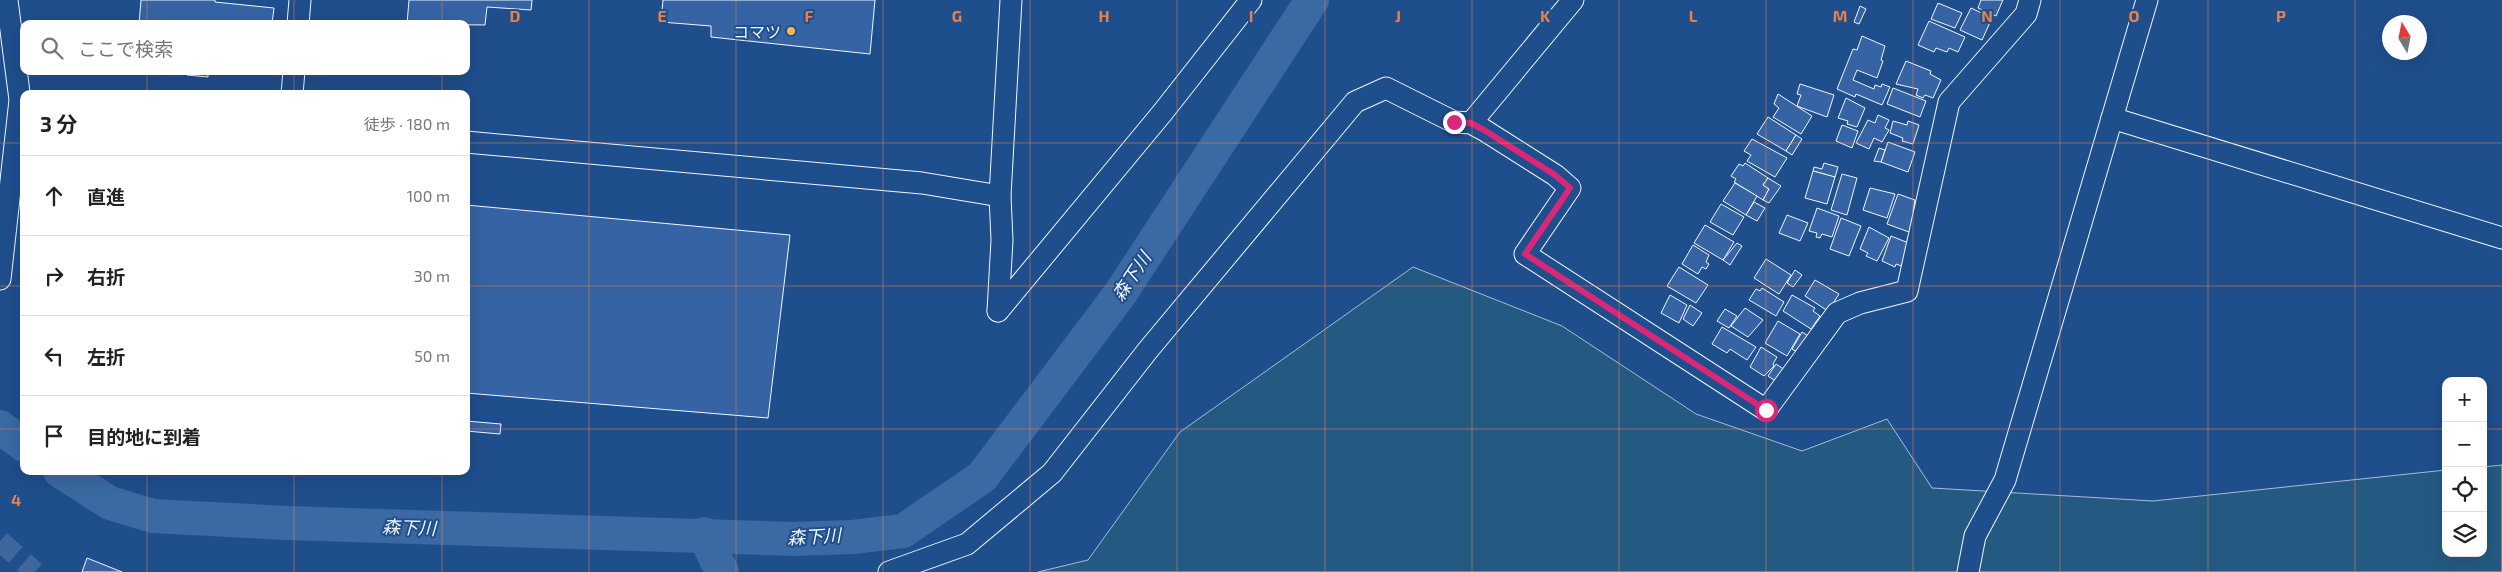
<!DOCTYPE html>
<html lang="ja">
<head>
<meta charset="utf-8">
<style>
  body { margin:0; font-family:"Exo 2","Noto Sans JP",sans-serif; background:#f6f6f6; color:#222 }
  .controls { position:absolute; right:15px; bottom:15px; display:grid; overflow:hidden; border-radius:10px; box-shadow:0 5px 20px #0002 }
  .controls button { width:45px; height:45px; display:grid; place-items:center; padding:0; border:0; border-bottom:1px solid #e0e0e0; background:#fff; color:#222; font:25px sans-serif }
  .compass { position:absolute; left:2382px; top:15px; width:45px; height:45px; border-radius:50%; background:#fff; box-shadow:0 5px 20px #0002; rotate:350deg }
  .stop { position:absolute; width:15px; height:15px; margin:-11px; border:4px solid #db2777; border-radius:50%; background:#fff }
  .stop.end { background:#db2777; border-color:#fff; box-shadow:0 1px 5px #0008 }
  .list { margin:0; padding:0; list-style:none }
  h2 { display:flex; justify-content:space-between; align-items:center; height:65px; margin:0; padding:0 20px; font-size:21px }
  h2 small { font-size:16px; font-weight:400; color:#767676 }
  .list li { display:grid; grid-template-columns:32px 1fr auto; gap:15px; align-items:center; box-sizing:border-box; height:80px; padding:0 20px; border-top:1px solid #e0e0e0 }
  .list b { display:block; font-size:19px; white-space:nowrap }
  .list em { font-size:16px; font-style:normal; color:#767676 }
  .icon { flex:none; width:28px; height:28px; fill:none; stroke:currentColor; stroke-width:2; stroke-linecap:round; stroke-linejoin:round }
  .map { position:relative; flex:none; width:2502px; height:572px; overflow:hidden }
  .search { position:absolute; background:#fff; box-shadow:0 5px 20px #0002; left:20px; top:20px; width:450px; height:55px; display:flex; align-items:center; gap:12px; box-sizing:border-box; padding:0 18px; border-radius:10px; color:#767676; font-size:19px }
  .panel { position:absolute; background:#fff; box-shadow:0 5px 20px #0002; left:20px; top:90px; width:450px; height:385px; border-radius:10px }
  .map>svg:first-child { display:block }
  .green { fill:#245a82; stroke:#a8bbd7 }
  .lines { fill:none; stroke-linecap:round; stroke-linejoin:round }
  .river { stroke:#3b69a3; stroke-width:34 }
  .building { fill:#3563a3; stroke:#f2f6ff }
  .minor-tunnel { stroke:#3f679d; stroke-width:21; stroke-dasharray:21 11; stroke-linecap:butt }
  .minor-casing { stroke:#f2f6ff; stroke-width:23 }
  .minor { stroke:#1f4e8c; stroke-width:21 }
  .route { stroke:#db2777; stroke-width:6 }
  .grid { fill:none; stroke:#ea8049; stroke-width:1; stroke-opacity:0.55 }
  .poi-dot { fill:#ffb74d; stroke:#1f4e8c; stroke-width:2 }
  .labels { text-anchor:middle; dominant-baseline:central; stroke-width:4; stroke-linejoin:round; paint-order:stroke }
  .poi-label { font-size:16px; fill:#f2f6ff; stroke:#1f4e8c; text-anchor:end }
  .water-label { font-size:18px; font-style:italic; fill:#f2f6ff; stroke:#1f4e8c }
  .grid-label { font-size:16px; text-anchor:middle; font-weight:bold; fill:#ea8049; stroke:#1f4e8c; stroke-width:4; stroke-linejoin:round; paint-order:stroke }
</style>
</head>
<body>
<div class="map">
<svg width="2502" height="572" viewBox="0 0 2502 572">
  <rect width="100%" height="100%" fill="#1f4e8c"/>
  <!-- green -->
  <polygon class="green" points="1413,267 1562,326 1696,414 1802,451 1887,419 1932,488 2153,501 2446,470 2446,553 2483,553 2483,467 2502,465 2502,572 1038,572 1088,560 1180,432"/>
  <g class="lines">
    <!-- river -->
    <g class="river">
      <polyline points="0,427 24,445"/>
      <polyline points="60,471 110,503 153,516 287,523 793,539 853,537 903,531 982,477 1120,294 1312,0"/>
      <polyline points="704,534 722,572"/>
    </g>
  </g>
  <!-- building -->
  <g class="building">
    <polygon points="141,0 215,0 215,2 274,8 272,24 139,24"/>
    <polygon points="409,0 532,0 531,10 487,7 485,25 407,24"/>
    <polygon points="663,0 875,0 870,54 711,37 711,26 661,22"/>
    <polygon points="1981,0 2003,0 1996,16 1978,8"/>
    <polygon points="1938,3 1962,13 1955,28 1931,19"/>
    <polygon points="1860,6 1866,9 1859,24 1854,22"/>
    <polygon points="1971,8 1992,18 1982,40 1960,30"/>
    <polygon points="1929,21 1965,37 1958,52 1949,48 1947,52 1936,48 1934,52 1918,45"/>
    <polygon points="1862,36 1885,46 1881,60 1883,61 1877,78 1857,70 1853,80 1874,89 1875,85 1881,87 1882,84 1890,87 1882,105 1856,94 1855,97 1837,89 1853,49 1857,50"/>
    <polygon points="1906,61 1931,71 1930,74 1941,80 1933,98 1925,95 1923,98 1916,95 1918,89 1896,84"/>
    <polygon points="188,71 208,71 208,77 187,75"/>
    <polygon points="1800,84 1834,95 1827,117 1797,106 1801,95 1797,94"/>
    <polygon points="1893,88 1926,101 1920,117 1887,104"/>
    <polygon points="1778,94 1812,116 1801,134 1773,117 1779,108 1774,104"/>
    <polygon points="1846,98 1865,108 1857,127 1847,124 1848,121 1838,118"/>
    <polygon points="1878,115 1889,120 1885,128 1889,130 1882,142 1874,138 1869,149 1856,143 1868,120 1875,123"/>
    <polygon points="1768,117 1796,135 1786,151 1757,134"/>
    <polygon points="1893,121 1907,125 1908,121 1919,125 1913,144 1902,141 1903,138 1890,133"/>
    <polygon points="1842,125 1858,131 1852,148 1836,141"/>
    <polygon points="1796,135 1802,139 1792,155 1786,151"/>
    <polygon points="1752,139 1787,158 1775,177 1747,161 1751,155 1744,151"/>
    <polygon points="1888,142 1915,152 1908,172 1881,162"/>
    <polygon points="1879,148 1885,150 1881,162 1874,161"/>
    <polygon points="1745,163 1768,178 1763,185 1769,189 1763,200 1734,182 1736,179 1731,176 1739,164 1743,166"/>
    <polygon points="1824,163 1838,167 1835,177 1813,171 1814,167 1822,169"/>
    <polygon points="1813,171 1835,177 1827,204 1805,198"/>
    <polygon points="1842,174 1857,178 1847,215 1831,210"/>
    <polygon points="1768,178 1781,186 1769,203 1763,200 1769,189 1763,185"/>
    <polygon points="1735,183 1757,196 1746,215 1723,201"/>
    <polygon points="1870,188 1895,194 1887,218 1863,210"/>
    <polygon points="1898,194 1915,200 1913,212 1917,215 1909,232 1887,224"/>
    <polygon points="1754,202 1765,208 1757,221 1746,215"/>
    <polygon points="1721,204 1744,217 1733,235 1710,222"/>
    <polygon points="466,205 790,235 768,418 466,393"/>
    <polygon points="1817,208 1839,216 1832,237 1822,234 1820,238 1816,237 1817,233 1809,231"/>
    <polygon points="1787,215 1808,223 1800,241 1779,233"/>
    <polygon points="1841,218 1861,226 1849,256 1830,249"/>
    <polygon points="1705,225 1734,242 1723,260 1694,243"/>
    <polygon points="1869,227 1889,238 1877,261 1866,256 1868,253 1860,249"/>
    <polygon points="1891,236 1916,246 1907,268 1896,264 1895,267 1882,261"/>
    <polygon points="1737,243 1742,246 1730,265 1723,260"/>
    <polygon points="1693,245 1709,255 1706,262 1709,264 1706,269 1702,267 1698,274 1682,264"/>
    <polygon points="1766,259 1791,275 1779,294 1754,278"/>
    <polygon points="1679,267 1708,285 1696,303 1667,286"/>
    <polygon points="1795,270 1802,275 1793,287 1787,283"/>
    <polygon points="1815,280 1839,294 1828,311 1805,296"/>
    <polygon points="1762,288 1784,302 1776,316 1749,300 1756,289 1760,291"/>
    <polygon points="1670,295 1687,305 1679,323 1661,313"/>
    <polygon points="1792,295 1815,308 1813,311 1820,316 1811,329 1783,311"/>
    <polygon points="1690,305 1702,313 1693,326 1683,319"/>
    <polygon points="1745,308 1763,320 1748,337 1731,326"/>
    <polygon points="1725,309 1737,316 1729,328 1717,321"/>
    <polygon points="1778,321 1800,334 1787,356 1765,343"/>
    <polygon points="1722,327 1756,347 1747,360 1730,349 1727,353 1712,344"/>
    <polygon points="1802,332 1816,341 1800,354 1792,349"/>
    <polygon points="1761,347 1777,357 1773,364 1774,366 1764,376 1750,367"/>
    <polygon points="1776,364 1785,370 1777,382 1768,376"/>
    <polygon points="466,421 501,424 500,434 466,431"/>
    <polygon points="87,558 122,572 82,572"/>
  </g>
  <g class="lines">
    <!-- minor-tunnel -->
    <polyline class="minor-tunnel" points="0,541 35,572"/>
    <defs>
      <g id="minor">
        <polyline points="298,24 300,0"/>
        <polyline points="292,94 294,71"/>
        <polyline points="2112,118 2502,238"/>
        <polyline points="1471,123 1573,0"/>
        <polyline points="466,142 922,183 1000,196 1011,0"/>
        <polyline points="0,279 20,100 7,0"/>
        <polyline points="998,311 1163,112 1251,0"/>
        <polyline points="998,311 1002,240 1000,196"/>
        <polyline points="889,572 967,544 1052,473 1148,350 1355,102 1386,88 1454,122 1471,123 1484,130 1555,175 1570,188 1525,254 1766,410 1837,313 1860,303 1907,291 1949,102 2026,14 2030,0"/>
        <polyline points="1968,572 1975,536 2005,480 2147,0"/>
      </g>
    </defs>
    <!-- minor casing -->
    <use href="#minor" class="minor-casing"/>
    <!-- minor -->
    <use href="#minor" class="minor"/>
  </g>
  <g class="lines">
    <!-- route -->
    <polyline class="route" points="1454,122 1471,123 1484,130 1555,175 1570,188 1525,254 1766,410"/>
  </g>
  <!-- grid -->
  <path class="grid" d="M147,0V24M294,0V24M442,0V24M589,0V572M736,0V572M883,0V572M1030,0V572M1177,0V572M1325,0V572M1472,0V572M1619,0V572M1766,0V572M1913,0V572M2060,0V572M2208,0V572M2355,0V572M147,71V94M294,71V94M442,71V94M0,143H24M466,143H2502M0,286H24M466,286H2502M0,429H24M466,429H2446M2483,429H2502M147,471V572M294,471V572M442,471V572"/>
  <!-- markers -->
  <circle class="poi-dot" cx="791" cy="31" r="5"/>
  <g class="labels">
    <!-- poi labels -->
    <g class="poi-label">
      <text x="781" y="31">コマツ</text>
    </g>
    <!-- water labels -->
    <g class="water-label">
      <text transform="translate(1131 276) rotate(-56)">森下川</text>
      <text transform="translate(409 527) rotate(2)">森下川</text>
      <text transform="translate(814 536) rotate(-3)">森下川</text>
    </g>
  </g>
  <g class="grid-label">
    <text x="515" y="22">D</text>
    <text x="662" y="22">E</text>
    <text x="809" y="22">F</text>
    <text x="957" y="22">G</text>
    <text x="1104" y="22">H</text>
    <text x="1251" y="22">I</text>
    <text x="1398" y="22">J</text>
    <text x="1545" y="22">K</text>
    <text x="1693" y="22">L</text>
    <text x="1840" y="22">M</text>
    <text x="1987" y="22">N</text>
    <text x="2134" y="22">O</text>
    <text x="2281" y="22">P</text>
    <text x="16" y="506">4</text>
  </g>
</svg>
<div class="controls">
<button>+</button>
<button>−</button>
<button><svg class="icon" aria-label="locate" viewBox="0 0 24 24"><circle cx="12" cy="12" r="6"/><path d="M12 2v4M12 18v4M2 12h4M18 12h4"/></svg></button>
<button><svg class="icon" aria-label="layers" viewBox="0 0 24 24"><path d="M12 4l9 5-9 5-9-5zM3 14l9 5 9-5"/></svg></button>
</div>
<svg class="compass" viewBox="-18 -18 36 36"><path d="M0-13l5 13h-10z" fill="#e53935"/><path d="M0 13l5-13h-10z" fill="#767676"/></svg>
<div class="stop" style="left:1766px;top:410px"></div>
<div class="stop end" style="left:1454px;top:122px"></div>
<div class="search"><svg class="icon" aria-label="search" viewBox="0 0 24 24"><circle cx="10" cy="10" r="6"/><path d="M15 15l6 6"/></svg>ここで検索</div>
<section class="panel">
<h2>3 分<small>徒歩 · 180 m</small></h2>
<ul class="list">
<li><svg class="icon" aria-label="ahead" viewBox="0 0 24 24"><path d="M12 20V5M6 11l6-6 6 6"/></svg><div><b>直進</b></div><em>100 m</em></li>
<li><svg class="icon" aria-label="right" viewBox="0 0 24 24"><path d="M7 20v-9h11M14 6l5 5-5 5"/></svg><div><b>右折</b></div><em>30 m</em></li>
<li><svg class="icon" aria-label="left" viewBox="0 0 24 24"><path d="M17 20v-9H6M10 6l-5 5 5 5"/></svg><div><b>左折</b></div><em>50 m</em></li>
<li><svg class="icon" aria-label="arrive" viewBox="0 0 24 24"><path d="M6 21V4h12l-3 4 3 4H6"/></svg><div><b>目的地に到着</b></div></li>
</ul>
</section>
</div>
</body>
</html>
